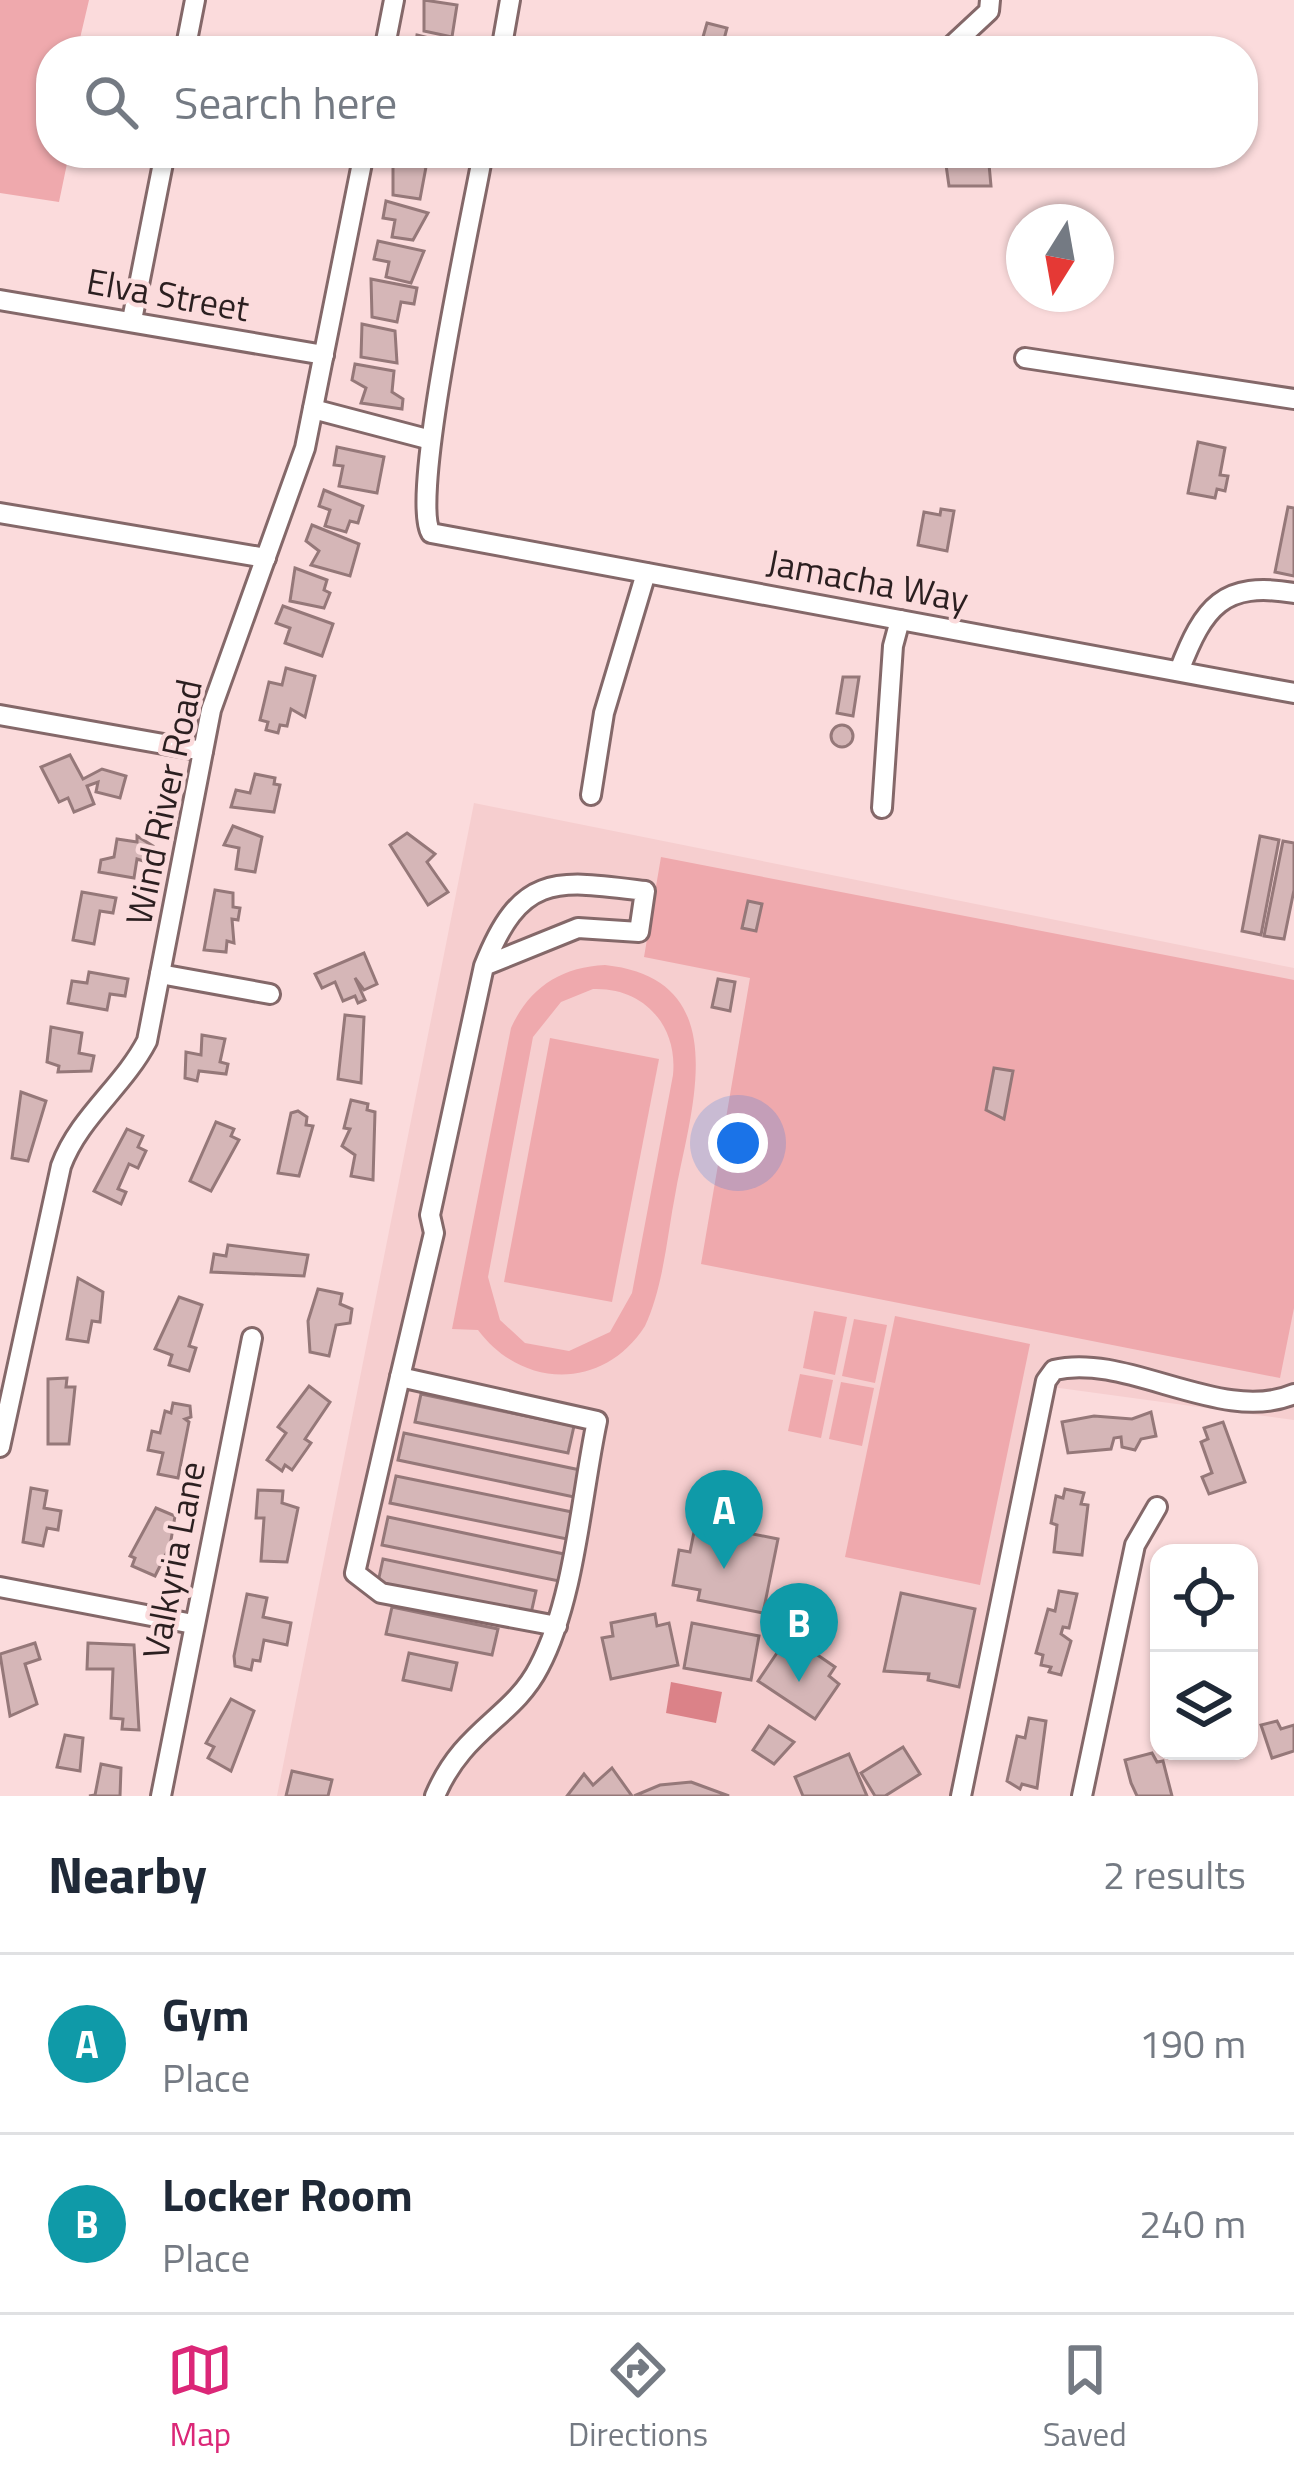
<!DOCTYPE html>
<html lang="en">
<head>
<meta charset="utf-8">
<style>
  body { margin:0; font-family:"Titillium Web",sans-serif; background:#f6f6f7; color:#1f2937 }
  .controls { position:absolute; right:36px; bottom:36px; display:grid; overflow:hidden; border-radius:24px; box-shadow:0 3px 9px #0004 }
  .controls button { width:108px; height:108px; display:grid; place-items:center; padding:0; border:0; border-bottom:3px solid #e0e1e3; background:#fff; color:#1f2937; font:60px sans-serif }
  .compass { position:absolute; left:1006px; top:204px; width:108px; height:108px; border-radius:50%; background:#fff; box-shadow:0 3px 9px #0004; rotate:191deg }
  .you { position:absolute; left:738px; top:1143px; width:42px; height:42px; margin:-30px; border:9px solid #fff; border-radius:50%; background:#1a73e8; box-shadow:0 0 0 18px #1a73e833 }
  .badge { display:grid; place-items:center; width:78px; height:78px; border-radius:50%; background:#db2777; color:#fff; font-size:39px; font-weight:700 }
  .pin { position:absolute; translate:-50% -99px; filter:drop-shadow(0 3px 6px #0008) }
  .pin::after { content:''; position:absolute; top:63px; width:42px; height:36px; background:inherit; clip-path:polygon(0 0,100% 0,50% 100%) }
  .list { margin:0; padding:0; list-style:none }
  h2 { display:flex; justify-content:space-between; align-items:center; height:156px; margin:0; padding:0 48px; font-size:51px }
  h2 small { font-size:39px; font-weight:400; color:#747a83 }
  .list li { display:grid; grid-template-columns:78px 1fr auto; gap:36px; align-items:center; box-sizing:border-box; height:180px; padding:0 48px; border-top:3px solid #e0e1e3 }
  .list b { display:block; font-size:45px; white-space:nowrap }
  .list p { margin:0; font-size:39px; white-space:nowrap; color:#747a83 }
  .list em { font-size:39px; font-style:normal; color:#747a83 }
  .icon { flex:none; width:66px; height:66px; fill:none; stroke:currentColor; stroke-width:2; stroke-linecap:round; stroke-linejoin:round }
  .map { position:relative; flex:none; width:1294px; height:1796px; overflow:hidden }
  .search { position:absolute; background:#fff; box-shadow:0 3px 9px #0004; left:36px; right:36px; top:36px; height:132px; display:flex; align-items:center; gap:30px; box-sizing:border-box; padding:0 42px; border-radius:48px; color:#747a83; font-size:45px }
  .sheet { height:516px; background:#fff }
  nav { display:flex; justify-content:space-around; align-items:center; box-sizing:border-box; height:168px; border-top:3px solid #e0e1e3; background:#fff; font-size:33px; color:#747a83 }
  nav a { display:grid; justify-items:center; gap:6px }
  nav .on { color:#db2777 }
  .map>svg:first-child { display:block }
  .built { fill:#f6cecf }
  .green { fill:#efa9ad; fill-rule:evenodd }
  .water { fill:#db8288 }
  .building { fill:#d5b6b7; stroke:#957879; stroke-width:3 }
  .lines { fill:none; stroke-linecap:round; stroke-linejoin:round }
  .minor-casing { stroke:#846869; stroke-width:24 }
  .minor { stroke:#fff; stroke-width:18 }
  .labels { text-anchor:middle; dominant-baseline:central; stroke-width:9; stroke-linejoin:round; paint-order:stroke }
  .street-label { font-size:36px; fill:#2b1f20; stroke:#fbdbdc }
</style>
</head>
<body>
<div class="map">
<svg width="1294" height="1796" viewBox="0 0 1294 1796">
  <rect width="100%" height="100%" fill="#fbdbdc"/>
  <!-- built -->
  <polygon class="built" points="474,803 1294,968 1294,1420 1052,1387 965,1796 277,1796"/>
  <!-- green -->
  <g class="green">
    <polygon points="0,0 89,0 77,51 51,51 51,153 69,154 59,202 0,193"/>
    <polygon points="661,857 1294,980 1294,1308 1280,1378 701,1264 750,978 644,957"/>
    <path d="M605,965C735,979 692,1105 676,1190C667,1235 664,1285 645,1326C604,1390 523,1390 478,1330L452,1329L511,1028C529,988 561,967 605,965ZM593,989C643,987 678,1025 673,1075L632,1293L610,1332L569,1351L525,1343L500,1320L488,1277L533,1037L561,1002Z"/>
    <polygon points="550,1038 659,1059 612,1302 504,1282"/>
    <polygon points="814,1311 847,1317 835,1375 803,1368"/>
    <polygon points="895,1316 1030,1344 980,1585 845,1557"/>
    <polygon points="854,1319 887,1325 875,1383 842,1376"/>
    <polygon points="800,1374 833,1380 821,1438 788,1431"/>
    <polygon points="841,1382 874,1388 862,1446 829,1439"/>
  </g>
  <!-- water -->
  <polygon class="water" points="671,1682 722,1692 716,1723 666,1713"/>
  <!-- building -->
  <g class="building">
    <polygon points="424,0 457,5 452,37 424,31"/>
    <polygon points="707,23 727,28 721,51 690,51 699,51"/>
    <polygon points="417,35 457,45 456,51 415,51"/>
    <polygon points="960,153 988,153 991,186 949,186 946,165 961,164"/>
    <polygon points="393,161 426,167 420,199 393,195"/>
    <polygon points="386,201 428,213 413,240 392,237 395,220 383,218"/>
    <polygon points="378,241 424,251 411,283 386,277 389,262 374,259"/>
    <polygon points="371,279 417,288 414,304 401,302 397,322 372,317"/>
    <polygon points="362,324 395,331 397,363 361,357"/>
    <polygon points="355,364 394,371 392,392 403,399 402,409 361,403 366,388 352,380"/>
    <polygon points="1198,442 1225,448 1220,475 1228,476 1225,491 1217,489 1215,498 1188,493"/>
    <polygon points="337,447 384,457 377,493 339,486 343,466 334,465"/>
    <polygon points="324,490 363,506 358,523 350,521 346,532 325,526 330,510 319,506"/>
    <polygon points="1288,507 1294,508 1294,576 1275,572"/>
    <polygon points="941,509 954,511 947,551 918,545 924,512 940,515"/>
    <polygon points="312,525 359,544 350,576 311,565 319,551 306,541"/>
    <polygon points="295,568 327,580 324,590 330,593 324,608 290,601"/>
    <polygon points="283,606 333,624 322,656 285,643 290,628 276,623"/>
    <polygon points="286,668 315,676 305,717 291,709 287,726 280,725 278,733 266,730 268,722 260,720 269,682 282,685"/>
    <polygon points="843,677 859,677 853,716 837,713"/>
    <circle cx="842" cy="736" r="11"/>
    <polygon points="70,755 83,779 102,769 126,776 120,798 96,792 98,782 87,786 94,804 74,812 68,798 59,802 41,767"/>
    <polygon points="255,774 275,778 274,784 280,785 274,812 231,807 236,790 250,793"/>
    <polygon points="233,826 262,837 255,872 236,869 239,848 224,845"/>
    <polygon points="407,833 435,854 427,862 448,892 428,905 390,845"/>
    <polygon points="137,836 153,846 150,863 137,859 134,878 99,872 101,860 114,857 117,839 137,842"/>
    <polygon points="1260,836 1279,840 1261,935 1242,931"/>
    <polygon points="1283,841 1294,843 1294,890 1284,939 1264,936"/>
    <polygon points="215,890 233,893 233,907 240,908 238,920 232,919 234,943 227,941 226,952 204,950"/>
    <polygon points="82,892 116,898 113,913 100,911 94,944 73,940"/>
    <polygon points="748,901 762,904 756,931 742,928"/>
    <polygon points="364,953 377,984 364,990 355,978 365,1000 358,1003 355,996 343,1001 335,982 322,988 315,974"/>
    <polygon points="89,972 128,979 125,996 110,994 107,1010 68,1003 72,981 87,983"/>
    <polygon points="718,979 735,982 730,1011 712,1007"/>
    <polygon points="345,1015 364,1017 361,1083 338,1079"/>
    <polygon points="51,1027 82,1033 79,1053 94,1056 91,1071 58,1072 59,1066 47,1062"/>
    <polygon points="202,1035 225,1039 220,1062 228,1064 226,1074 199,1071 197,1081 185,1078 186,1052 201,1055"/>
    <polygon points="994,1068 1013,1071 1004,1119 986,1110"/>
    <polygon points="21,1092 46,1101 28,1161 12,1158"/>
    <polygon points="351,1100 368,1104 367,1110 375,1112 373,1180 351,1176 355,1155 342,1146 350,1129 344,1128"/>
    <polygon points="298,1111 307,1117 306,1125 313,1126 299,1176 278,1173 291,1113"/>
    <polygon points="216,1122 234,1129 231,1136 239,1140 211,1191 190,1181"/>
    <polygon points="127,1129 143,1136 138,1147 146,1151 138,1168 129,1164 118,1189 126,1192 121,1204 94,1191"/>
    <polygon points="228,1245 308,1255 304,1276 211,1272 214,1254 226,1256"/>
    <polygon points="78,1278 103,1292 100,1322 92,1321 88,1342 67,1339"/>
    <polygon points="318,1289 342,1294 340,1304 352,1309 350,1323 336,1325 329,1356 310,1352 308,1321"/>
    <polygon points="179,1297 202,1305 189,1346 196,1348 189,1371 169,1365 172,1355 155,1349"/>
    <polygon points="67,1378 66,1387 75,1387 69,1444 48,1444 48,1379"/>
    <polygon points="309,1386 330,1402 305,1439 311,1443 292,1470 285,1465 282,1471 267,1460 286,1433 278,1427"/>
    <polygon points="421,1394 574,1426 568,1453 415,1422"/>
    <polygon points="173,1403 190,1406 191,1417 185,1419 189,1422 178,1478 158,1474 163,1453 148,1450 152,1431 160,1433 165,1411 171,1413"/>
    <polygon points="1151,1412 1156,1436 1141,1439 1135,1450 1122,1447 1121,1437 1114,1438 1111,1449 1068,1453 1062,1422 1094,1416 1132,1419"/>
    <polygon points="1223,1422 1245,1482 1209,1494 1202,1477 1212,1473 1201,1442 1208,1439 1204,1428"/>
    <polygon points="404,1433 580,1470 574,1497 398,1460"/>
    <polygon points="396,1476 572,1512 567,1539 390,1503"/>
    <polygon points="31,1488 47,1491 44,1508 61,1511 58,1530 47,1528 43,1546 23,1542"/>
    <polygon points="1065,1489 1084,1493 1081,1504 1088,1505 1082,1555 1054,1552 1057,1525 1051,1523 1056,1496 1063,1498"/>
    <polygon points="258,1490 283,1491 282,1503 298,1508 287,1562 261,1561 264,1518 256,1518"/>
    <polygon points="699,1507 736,1515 733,1530 778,1539 763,1613 698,1600 700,1590 673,1585 679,1550 690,1552"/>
    <polygon points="156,1508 175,1516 170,1546 155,1576 132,1566 135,1558 130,1556"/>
    <polygon points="388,1517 564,1554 559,1581 382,1545"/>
    <polygon points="383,1559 536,1591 530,1618 377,1587"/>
    <polygon points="1059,1591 1077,1594 1069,1628 1063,1627 1061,1634 1071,1641 1061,1675 1049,1672 1051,1667 1041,1665 1043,1655 1036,1653 1048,1609 1055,1611"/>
    <polygon points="901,1593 975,1609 959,1687 928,1680 929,1674 884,1671"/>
    <polygon points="247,1594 267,1598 263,1617 291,1623 287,1645 264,1640 260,1661 253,1660 251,1670 235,1666 234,1656"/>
    <polygon points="392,1607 498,1629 492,1655 386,1634"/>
    <polygon points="655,1614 657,1626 669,1623 678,1665 611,1679 602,1638 613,1636 611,1623"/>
    <polygon points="692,1623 759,1636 751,1680 684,1668"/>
    <polygon points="35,1643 40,1659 25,1664 37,1704 10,1716 0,1654"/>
    <polygon points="88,1643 134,1645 139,1730 122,1729 123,1719 111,1718 113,1669 87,1669"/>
    <polygon points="800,1643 835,1667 829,1676 839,1684 815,1719 758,1681 783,1644 794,1651"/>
    <polygon points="409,1653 457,1663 451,1690 403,1680"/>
    <polygon points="231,1699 254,1711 231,1771 208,1758 214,1747 206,1743"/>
    <polygon points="1029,1718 1046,1721 1037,1788 1022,1784 1020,1789 1007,1781 1017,1736 1025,1738"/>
    <polygon points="1277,1721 1281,1729 1294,1725 1294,1751 1272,1758 1261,1725"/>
    <polygon points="769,1726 794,1742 774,1764 753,1750"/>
    <polygon points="65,1735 83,1738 80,1771 57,1767"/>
    <polygon points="903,1747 920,1774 885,1796 875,1796 861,1773"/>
    <polygon points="1152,1753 1157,1762 1163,1761 1172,1796 1137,1796 1131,1783 1125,1760"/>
    <polygon points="849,1754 867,1796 803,1796 795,1777"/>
    <polygon points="101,1764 121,1768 120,1796 89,1796 95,1795"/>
    <polygon points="612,1768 632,1796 567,1796 584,1774 593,1785"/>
    <polygon points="292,1771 332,1780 328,1796 286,1796"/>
    <polygon points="691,1782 729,1796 634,1796 660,1785"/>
  </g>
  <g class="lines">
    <defs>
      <g id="minor">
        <polyline points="185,51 195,0"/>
        <polyline points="384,51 394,0"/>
        <polyline points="501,51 510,0"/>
        <polyline points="946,51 989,11 990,0"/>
        <path d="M483,153C473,211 409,498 431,533L1294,693"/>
        <polyline points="0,300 324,355"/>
        <polyline points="132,320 165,153"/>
        <polyline points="1025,358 1294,399"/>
        <polyline points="313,409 431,440"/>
        <polyline points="0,513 266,558"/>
        <path d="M1179,671C1204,606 1223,581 1294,593"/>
        <polyline points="0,715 203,751"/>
        <polyline points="591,795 604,713 646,573"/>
        <polyline points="882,808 893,646 900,620"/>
        <polyline points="160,974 270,994"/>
        <path d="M400,1377L434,1233L430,1215L484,966C521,872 556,880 645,891L639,932L578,928L484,966"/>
        <path d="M0,1447L61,1166C79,1117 123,1087 147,1041L211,710L305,448L364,153"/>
        <polyline points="0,1587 193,1624"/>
        <polyline points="161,1796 252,1338"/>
        <path d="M435,1796C463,1729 513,1718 539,1667C575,1599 581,1496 597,1421L400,1377L355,1573L381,1593L557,1626"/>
        <path d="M961,1796L1046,1381L1054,1370C1126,1352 1222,1425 1294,1394"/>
        <polyline points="1082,1796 1135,1545 1157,1507"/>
      </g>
    </defs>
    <!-- minor casing -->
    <use href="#minor" class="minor-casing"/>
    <!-- minor -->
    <use href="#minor" class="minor"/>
  </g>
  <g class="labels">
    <!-- street labels -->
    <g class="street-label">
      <text transform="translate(168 294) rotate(10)">Elva Street</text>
      <text transform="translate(868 580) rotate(11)">Jamacha Way</text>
      <text transform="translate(163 802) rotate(-78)">Wind River Road</text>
      <text transform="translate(173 1560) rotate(-79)">Valkyria Lane</text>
    </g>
  </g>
</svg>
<div class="controls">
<button><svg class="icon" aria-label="locate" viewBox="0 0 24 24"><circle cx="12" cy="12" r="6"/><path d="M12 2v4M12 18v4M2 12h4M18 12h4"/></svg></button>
<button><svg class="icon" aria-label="layers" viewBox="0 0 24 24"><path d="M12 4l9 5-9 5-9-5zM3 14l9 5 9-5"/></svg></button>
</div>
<svg class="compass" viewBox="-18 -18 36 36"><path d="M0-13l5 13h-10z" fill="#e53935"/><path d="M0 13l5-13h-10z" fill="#747a83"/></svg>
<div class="you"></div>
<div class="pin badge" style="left:724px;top:1569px;background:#0f9aa8">A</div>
<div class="pin badge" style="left:799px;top:1682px;background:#0f9aa8">B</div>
<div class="search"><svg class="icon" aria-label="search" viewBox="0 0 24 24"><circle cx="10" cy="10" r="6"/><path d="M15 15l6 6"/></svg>Search here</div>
</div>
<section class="sheet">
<h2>Nearby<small>2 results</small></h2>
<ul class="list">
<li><span class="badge" style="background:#0f9aa8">A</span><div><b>Gym</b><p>Place</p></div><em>190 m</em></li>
<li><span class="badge" style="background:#0f9aa8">B</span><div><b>Locker Room</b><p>Place</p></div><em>240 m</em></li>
</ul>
</section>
<nav>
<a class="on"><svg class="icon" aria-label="map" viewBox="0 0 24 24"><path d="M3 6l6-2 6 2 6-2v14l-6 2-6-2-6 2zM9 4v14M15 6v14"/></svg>Map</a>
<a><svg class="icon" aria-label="directions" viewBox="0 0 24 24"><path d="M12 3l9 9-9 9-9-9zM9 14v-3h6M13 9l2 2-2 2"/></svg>Directions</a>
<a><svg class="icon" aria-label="saved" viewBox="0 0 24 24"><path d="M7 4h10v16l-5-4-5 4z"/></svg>Saved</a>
</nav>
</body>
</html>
